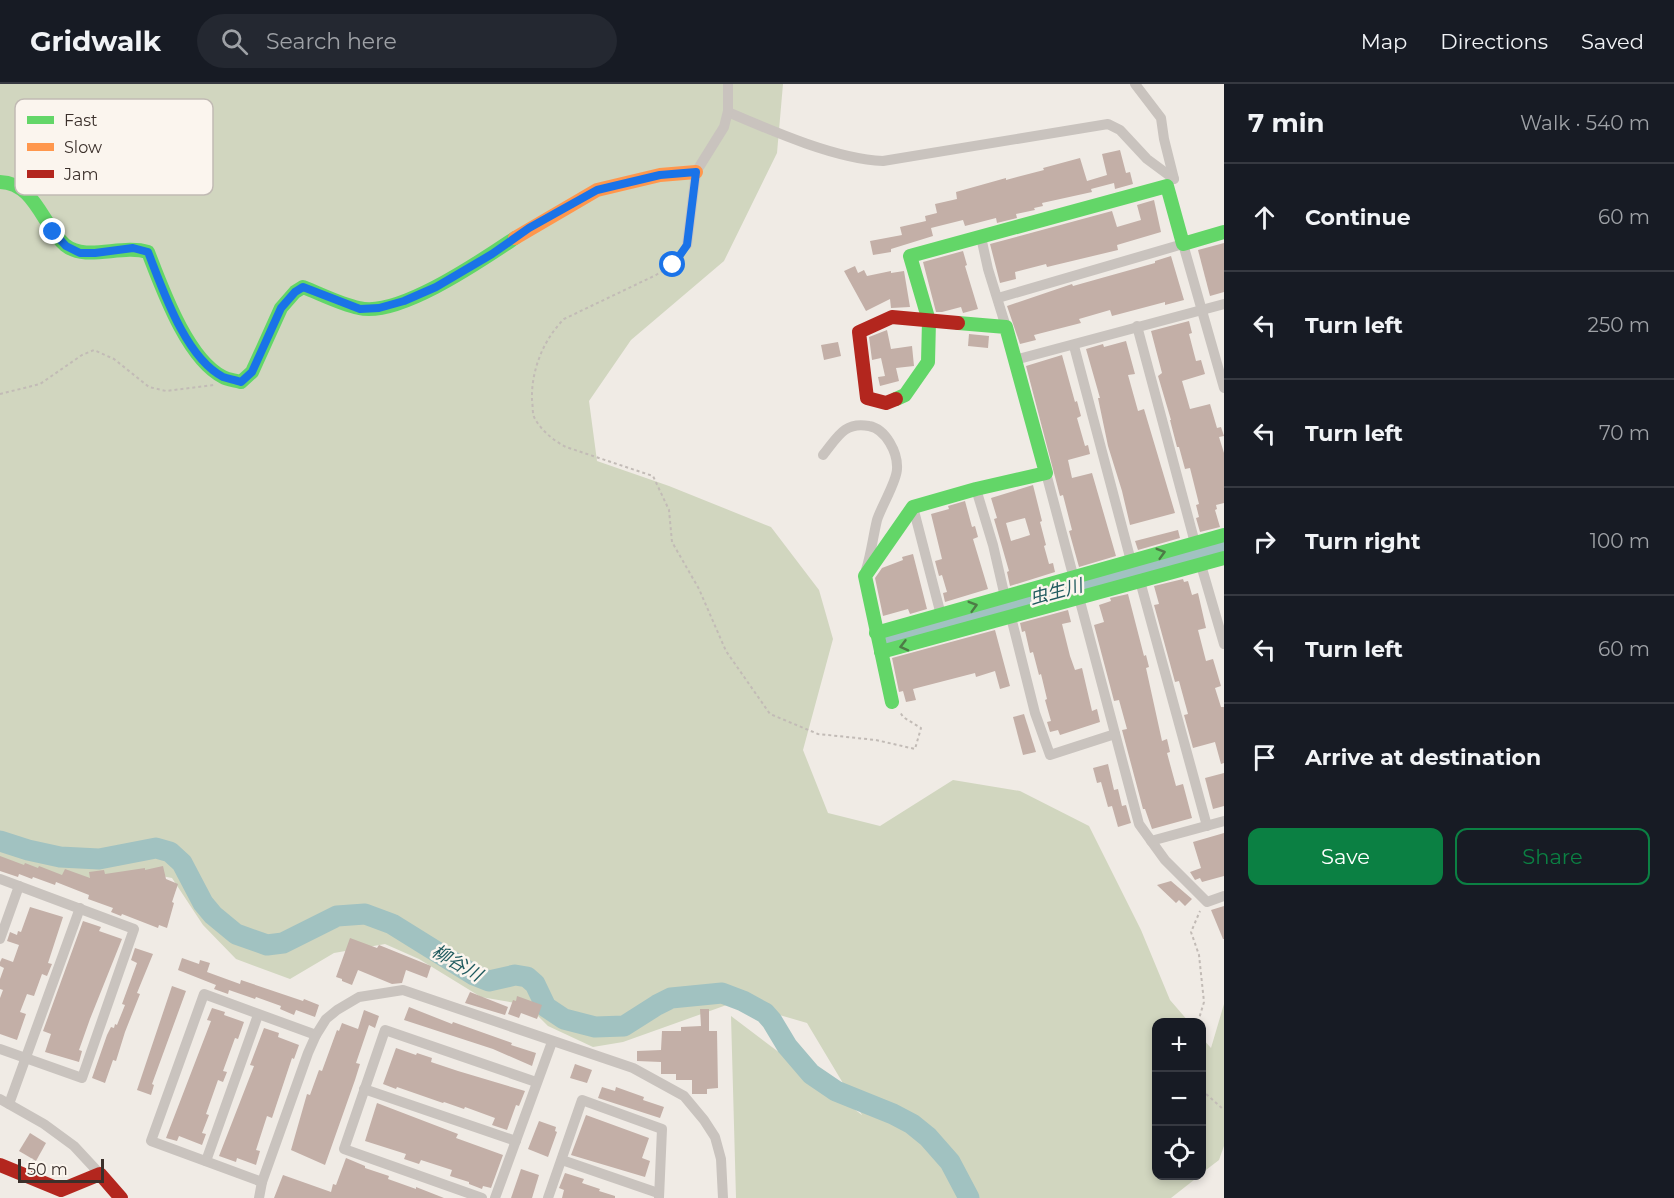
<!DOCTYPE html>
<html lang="en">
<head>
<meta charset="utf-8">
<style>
  body { margin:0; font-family:Montserrat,"Noto Sans JP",sans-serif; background:#242831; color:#f1f3f6 }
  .controls { position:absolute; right:18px; bottom:18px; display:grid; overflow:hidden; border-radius:12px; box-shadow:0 3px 9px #0003 }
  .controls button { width:54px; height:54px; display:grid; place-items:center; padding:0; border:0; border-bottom:2px solid #363941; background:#171b24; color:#f1f3f6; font:30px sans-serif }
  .scale { position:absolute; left:18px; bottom:15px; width:86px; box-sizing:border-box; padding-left:6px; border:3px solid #3b302b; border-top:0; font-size:16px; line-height:21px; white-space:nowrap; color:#3b302b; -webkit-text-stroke:4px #fbf5ee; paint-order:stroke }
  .stop { position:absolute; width:18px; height:18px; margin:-14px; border:4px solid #1a73e8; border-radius:50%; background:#fff }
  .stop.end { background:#1a73e8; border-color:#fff; box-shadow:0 2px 6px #0008 }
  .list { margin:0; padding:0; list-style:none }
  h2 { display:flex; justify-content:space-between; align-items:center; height:78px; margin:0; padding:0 24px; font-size:26px }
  h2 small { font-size:20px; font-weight:400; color:#9ea1a6 }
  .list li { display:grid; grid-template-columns:39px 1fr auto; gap:18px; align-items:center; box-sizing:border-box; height:108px; padding:0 24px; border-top:2px solid #363941 }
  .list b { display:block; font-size:22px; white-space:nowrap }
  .list em { font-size:20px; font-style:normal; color:#9ea1a6 }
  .actions { display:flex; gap:12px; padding:18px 24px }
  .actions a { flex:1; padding:14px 0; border:2px solid #0b8043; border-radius:12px; text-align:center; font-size:21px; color:#0b8043 }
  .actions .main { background:#0b8043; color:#fff }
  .icon { flex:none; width:33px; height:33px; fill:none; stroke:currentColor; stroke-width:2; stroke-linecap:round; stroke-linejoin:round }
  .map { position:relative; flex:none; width:1224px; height:1114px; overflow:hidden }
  header { display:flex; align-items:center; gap:36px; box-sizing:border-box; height:84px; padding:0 30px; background:#171b24; border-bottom:2px solid #363941 }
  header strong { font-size:28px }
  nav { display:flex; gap:33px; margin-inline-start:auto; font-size:21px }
  .search { width:420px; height:54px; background:#242831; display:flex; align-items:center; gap:15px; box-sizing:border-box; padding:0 21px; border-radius:33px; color:#9ea1a6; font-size:22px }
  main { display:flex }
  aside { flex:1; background:#171b24 }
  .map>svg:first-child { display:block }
  .green { fill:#d1d6bf }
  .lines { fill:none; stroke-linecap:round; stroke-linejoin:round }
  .river { stroke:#a1c2c1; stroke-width:21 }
  .building { fill:#c3afa7; fill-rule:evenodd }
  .path { stroke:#c2bbb6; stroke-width:2; stroke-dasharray:3 3; stroke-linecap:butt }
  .street { stroke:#c9c3be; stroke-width:10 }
  .fast { stroke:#63d668; stroke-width:14 }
  .slow { stroke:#ff974d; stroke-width:14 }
  .jam { stroke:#b3261e; stroke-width:14 }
  .oneway { stroke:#4d7b46 }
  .route { stroke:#1a73e8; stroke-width:8 }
  .labels { text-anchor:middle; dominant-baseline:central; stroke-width:5; stroke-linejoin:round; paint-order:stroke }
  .water-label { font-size:18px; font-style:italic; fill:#1f5a5e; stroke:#fbf5ee }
  .key { fill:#fbf5ee; stroke:#c1bab4; stroke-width:1.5 }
  .key-label { font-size:16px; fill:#3b302b }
</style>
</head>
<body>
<header>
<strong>Gridwalk</strong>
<div class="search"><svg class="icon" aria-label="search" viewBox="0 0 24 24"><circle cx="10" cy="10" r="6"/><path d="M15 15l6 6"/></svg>Search here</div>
<nav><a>Map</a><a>Directions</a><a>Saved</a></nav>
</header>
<main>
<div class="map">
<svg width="1224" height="1114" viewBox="0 0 1224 1114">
  <rect width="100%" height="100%" fill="#f0ebe5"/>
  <!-- green -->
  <g class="green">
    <polygon points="0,0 783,0 777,69 724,177 631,256 589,317 597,377 669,402 771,443 819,506 833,555 803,666 828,729 880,742 953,696 1020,707 1089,742 1141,846 1170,916 1189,938 1156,938 1156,1092 1199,1092 1171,1114 736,1114 731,932 862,1031 807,939 735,918 623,958 593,963 548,942 527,921 481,913 419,875 385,860 334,869 290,895 236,875 203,841 172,794 146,789 74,798 0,780"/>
    <polygon points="1224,920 1224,1062 1219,1076 1202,1089 1202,954 1211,964"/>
  </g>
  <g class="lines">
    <!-- river -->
    <g class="river">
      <polyline points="888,554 1224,463"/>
      <polyline points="0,757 28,766 60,773 99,775 156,764 170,768 182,779 203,819 213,831 236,850 267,861 283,859 337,832 365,830 392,840 474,891 489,897 515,891 527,893 535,900 546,923 564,935 595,943 624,942 657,921 671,914 722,909 743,917 765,929 772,937 787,962 811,990 836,1007 893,1030 912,1040 928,1053 950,1078 969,1114"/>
    </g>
  </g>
  <!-- building -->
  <g class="building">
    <polygon points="1120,66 1126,89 1130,88 1133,100 1115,105 1114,99 1091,105 1092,108 1042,119 1043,122 1034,124 1035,126 1016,130 1017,134 997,139 996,134 965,142 963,136 931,144 933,152 891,165 891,168 873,171 870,157 902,151 900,143 926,137 925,132 937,129 935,120 957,115 956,108 1006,94 1006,96 1044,86 1043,84 1080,74 1087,97 1107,91 1102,70"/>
    <polygon points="1154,116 1161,148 1117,161 1118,166 1047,183 1046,180 1015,188 1016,195 1000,199 990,160 1112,127 1117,143 1141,136 1137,121"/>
    <polygon points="1224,159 1224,208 1210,212 1198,166"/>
    <polygon points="963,167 967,181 965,182 978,225 963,229 961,223 942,228 936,228 923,178"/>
    <polygon points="1171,172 1184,216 1165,221 1165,218 1112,232 1110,226 1079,235 1081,239 1034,251 1036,256 1020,260 1007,222 1072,200 1073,202 1155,179 1155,177"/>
    <polygon points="855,182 858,189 864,186 867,192 891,187 891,189 904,187 910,223 891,224 890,215 866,227 844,187"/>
    <polygon points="1189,237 1192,249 1189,250 1196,277 1201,276 1205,290 1182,297 1190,325 1210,320 1217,344 1221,343 1224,352 1219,353 1224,369 1224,419 1216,421 1217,425 1215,426 1220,443 1200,448 1196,434 1199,433 1196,421 1199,420 1190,384 1185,385 1179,363 1177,363 1170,336 1171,336 1158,292 1162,289 1151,247"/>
    <polygon points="887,246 891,265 912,262 914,282 896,284 899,297 880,302 878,293 885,292 881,274 872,276 869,253"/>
    <polygon points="969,250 989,252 988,264 968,262"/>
    <polygon points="1126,257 1135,290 1128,291 1138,327 1144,325 1175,429 1130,441 1122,407 1108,362 1098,314 1100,314 1086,265 1103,260 1104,263"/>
    <polygon points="838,258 841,272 824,276 821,261"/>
    <polygon points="1062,271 1075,318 1077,317 1081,332 1077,334 1085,362 1088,361 1090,370 1068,376 1072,394 1092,389 1116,472 1079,483 1069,447 1072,446 1063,411 1060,412 1026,282"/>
    <path d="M1033,401L1042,437L1040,438L1046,461L1044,462L1049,480L1053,479L1055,488L1010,502L1007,488L1009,487L994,435L997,434L991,414ZM1025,434L1030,451L1011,457L1006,439Z"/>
    <polygon points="965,417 972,443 975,442 978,453 973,455 988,505 945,518 943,509 947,508 942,491 939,492 935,477 942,475 931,430 949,425 948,422"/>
    <polygon points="1178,446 1180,454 1138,466 1135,457"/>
    <polygon points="913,470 927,525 910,530 908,525 883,532 875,494 882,484 903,476 902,473"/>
    <polygon points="1183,495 1184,498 1188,497 1192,511 1198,509 1206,544 1198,546 1206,577 1213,575 1221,602 1215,604 1221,623 1224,623 1224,679 1221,680 1215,658 1193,664 1184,631 1188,630 1179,597 1175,598 1154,521 1159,520 1154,502"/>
    <polygon points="1128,510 1144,572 1146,571 1149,583 1146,584 1162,657 1167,655 1170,668 1167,669 1176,702 1183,700 1192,734 1152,745 1145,725 1143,725 1122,646 1127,645 1119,616 1114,617 1094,541 1104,538 1099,521 1111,517 1110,514"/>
    <polygon points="1068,526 1071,538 1062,540 1070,572 1075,586 1082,584 1092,627 1097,625 1100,638 1060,651 1058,646 1050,648 1047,638 1051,637 1045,616 1047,615 1041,590 1039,591 1033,568 1030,569 1025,547 1022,548 1020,539"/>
    <polygon points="995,546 1010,602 1000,605 995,587 976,593 975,589 913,605 916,616 906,618 903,607 899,608 892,574"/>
    <polygon points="1024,630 1036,668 1023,671 1013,633"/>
    <polygon points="1108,680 1114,706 1118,705 1122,722 1126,721 1131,739 1118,743 1112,722 1108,723 1101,698 1097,699 1093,684"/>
    <polygon points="1224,689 1224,722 1213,725 1205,694"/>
    <polygon points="1224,749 1224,792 1202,798 1200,794 1195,796 1190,788 1201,784 1193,758"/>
    <polygon points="0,772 24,781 25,779 38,784 39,782 62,791 65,785 90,794 89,788 104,786 105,790 145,784 145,786 163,782 166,795 178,800 172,818 174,819 167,844 159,841 158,844 122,830 121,832 111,828 113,824 88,815 89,811 56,798 55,801 33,793 32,795 19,790 18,793 0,787"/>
    <polygon points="1171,797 1192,815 1185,822 1179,816 1176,819 1157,801"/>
    <polygon points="1224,822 1224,855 1223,855 1211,826"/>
    <polygon points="30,823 63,833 48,879 52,880 47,892 42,890 34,912 27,910 20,928 26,930 17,956 0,950 0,914 3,906 0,905 0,895 4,884 0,882 0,878 2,874 13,878 19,861 7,857 10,848 17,851 18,847 21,848"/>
    <polygon points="83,837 101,843 99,847 122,855 90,935 79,966 82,967 79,978 45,968 51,950 43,947"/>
    <polygon points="350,854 377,864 379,861 431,882 427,894 406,886 402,899 392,900 358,886 352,901 342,897 342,895 336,893"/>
    <polygon points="135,864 153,870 137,909 140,910 125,948 116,977 113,976 105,999 92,994 107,951 111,943 114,944 115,940 117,941 125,921 122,920 137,879 131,876"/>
    <polygon points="182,874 199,880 200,876 210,879 207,888 240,900 241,896 303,917 304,915 319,921 315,933 296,926 294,931 280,925 281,922 256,913 255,915 229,906 228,910 214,905 216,901 178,886"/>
    <polygon points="172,902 186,907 152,1000 154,1001 151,1011 137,1006"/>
    <polygon points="470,908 508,923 505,931 465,919"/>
    <polygon points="517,912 542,921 537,935 521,929 519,934 508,930 513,916 516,917"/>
    <polygon points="409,923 452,940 453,938 512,959 511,961 536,969 532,982 493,965 404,936"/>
    <polygon points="212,924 225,928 224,931 244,938 238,955 235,954 223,987 227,988 223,998 218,996 206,1030 209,1031 202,1049 206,1050 202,1061 179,1052 177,1057 166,1054 211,937 207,936"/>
    <polygon points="700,925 709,925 709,947 717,947 718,1004 707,1005 707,1010 692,1010 692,996 676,996 676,990 661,990 661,978 637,977 637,967 661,966 662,947 681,947 681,943 701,942"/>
    <polygon points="364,926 379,932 375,944 369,941 356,979 360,980 355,996 325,1081 291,1066 307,1010 310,1011 319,986 322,987 337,946 339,947 342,939 358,945"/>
    <polygon points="264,944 279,949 278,953 299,961 294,975 292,974 272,1034 267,1032 256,1066 260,1067 256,1081 237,1074 236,1078 219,1072 254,982 250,981"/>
    <polygon points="396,964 416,971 417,969 432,974 431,978 458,987 525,1007 519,1022 516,1021 507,1046 492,1041 495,1034 465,1023 464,1025 444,1018 443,1019 397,1003 396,1005 383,1000"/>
    <polygon points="575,980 592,986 587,999 570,994"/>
    <polygon points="602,1003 615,1007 616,1003 644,1013 643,1016 664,1023 660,1034 598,1014"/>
    <polygon points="377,1019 458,1050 456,1054 503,1071 491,1104 483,1102 482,1105 469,1100 469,1098 450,1092 452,1086 421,1076 419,1080 404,1075 406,1070 365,1057"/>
    <polygon points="586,1031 649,1054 642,1074 650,1077 645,1093 571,1071"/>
    <polygon points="539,1037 556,1043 555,1047 557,1048 548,1073 528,1065"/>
    <polygon points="30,1049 46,1059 36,1077 19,1067"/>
    <polygon points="346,1074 365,1082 365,1084 389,1092 388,1095 416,1105 416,1103 444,1114 274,1114 283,1091 331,1108 333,1100 336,1101"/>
    <polygon points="521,1085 539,1091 532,1114 511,1114"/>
    <polygon points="565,1089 584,1095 582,1099 600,1105 599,1107 615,1112 615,1114 562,1114 564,1106 559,1104"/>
  </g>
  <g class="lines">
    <!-- path -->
    <g class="path">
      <path d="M681,171L673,181L656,191L564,235C543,256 531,287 532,316C533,322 532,330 535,335C542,347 554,357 566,363L653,392L669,426L672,458L699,505L726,567L770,630L818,650L876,656L915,665L921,644L903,633L900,628"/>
      <polyline points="0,310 40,300 82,271 94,266 114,275 149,303 166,307 214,301"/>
      <polyline points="1198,938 1204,918 1199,871 1191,848 1200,827"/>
      <polyline points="1202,999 1205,1009 1224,1026"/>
    </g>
    <!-- street -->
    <g class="street">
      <polyline points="1135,0 1161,34 1164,55 1174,95"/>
      <path d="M728,28C772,47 836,75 883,77L1108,40L1120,46L1147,75L1174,95"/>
      <polyline points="981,153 988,185 1006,243"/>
      <polyline points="687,161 696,88 724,43 728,27 728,0"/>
      <polyline points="998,214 1183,160 1224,304"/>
      <polyline points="1137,242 1195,459"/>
      <polyline points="1074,262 1131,477"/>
      <polyline points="1015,276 1224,220"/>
      <path d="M823,371C837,354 844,337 869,342C886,345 898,369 897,385C897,397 881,423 877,436C873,453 871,470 866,486"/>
      <polyline points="1046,389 1139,740 1165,776 1207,818 1224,812"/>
      <polyline points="976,405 993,461 1005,513"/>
      <polyline points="913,423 941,531"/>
      <polyline points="1201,481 1224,560"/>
      <polyline points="1140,497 1207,742"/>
      <polyline points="1011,533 1035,629 1050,671 1115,650"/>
      <polyline points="1151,757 1224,737"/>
      <polyline points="0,795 134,845 82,994 0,965"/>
      <polyline points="0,855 19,802"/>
      <polyline points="364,1005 516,1057"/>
      <polyline points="0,1015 44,1040 74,1062 100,1090"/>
      <polyline points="9,1020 80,824"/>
      <polyline points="562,1076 658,1109"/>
      <polyline points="206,1077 258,931"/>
      <polyline points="262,1098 151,1057 204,910 316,951"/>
      <polyline points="259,1114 262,1098 308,969 316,951 326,935 337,926 359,913 403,906 633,984 684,1012 704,1036 715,1053 721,1075 723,1114"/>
      <polyline points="482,1114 344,1065 385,946 536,998"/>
      <polyline points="495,1114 552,958"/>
      <polyline points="548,1114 582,1016 662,1045 659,1114"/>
    </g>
    <!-- fast -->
    <g class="fast">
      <path d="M0,98C35,99 42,141 65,161C86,178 121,160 148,168C162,204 187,275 223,293C228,296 235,296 241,298L252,288L281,224L295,208L303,203C321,210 340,220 359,224C398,234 482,176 515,154"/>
      <polyline points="896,315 905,311 928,278 929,237 910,172 1167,102 1183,160 1224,148"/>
      <polyline points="876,549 1224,451"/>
      <polyline points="881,568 1224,474"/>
      <polyline points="892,618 865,492 913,423 976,405 1046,389 1006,243 958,239"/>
    </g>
    <!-- slow -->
    <polyline class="slow" points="515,154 597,106 660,91 696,88"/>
    <!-- jam -->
    <g class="jam">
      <polyline points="896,315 886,319 867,314 859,248 892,233 958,239"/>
      <polyline points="0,1081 61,1106 100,1090 121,1114"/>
    </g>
  </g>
  <!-- one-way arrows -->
  <defs><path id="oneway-chevron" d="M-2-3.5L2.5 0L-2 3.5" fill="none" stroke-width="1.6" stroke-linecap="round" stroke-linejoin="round" transform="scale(1.5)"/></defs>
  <g class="oneway">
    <use href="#oneway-chevron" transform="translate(1161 469) rotate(-16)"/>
    <use href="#oneway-chevron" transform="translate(973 522) rotate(-16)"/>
    <use href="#oneway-chevron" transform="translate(904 562) rotate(165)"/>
  </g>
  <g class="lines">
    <!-- route -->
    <path class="route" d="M53,148L66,162L80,169H95L133,164L148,168C163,206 185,273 223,293C229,295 236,296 241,298L252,288L281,224L295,208L303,203L360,225L379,224L404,217L436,203L492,170L529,144L597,106L660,91L696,88L687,161L673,181"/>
  </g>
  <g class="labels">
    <!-- water labels -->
    <g class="water-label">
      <text transform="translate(1056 508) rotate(-15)">虫生川</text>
      <text transform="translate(457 879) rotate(30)">柳谷川</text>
    </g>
  </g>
  <!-- legend -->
  <rect x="15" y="15" width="198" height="96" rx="9" class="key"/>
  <rect x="27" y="32" width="27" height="8" fill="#63d668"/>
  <rect x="27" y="59" width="27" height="8" fill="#ff974d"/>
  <rect x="27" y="86" width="27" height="8" fill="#b3261e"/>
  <g class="key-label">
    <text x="64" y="42">Fast</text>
    <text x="64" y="69">Slow</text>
    <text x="64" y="96">Jam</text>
  </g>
</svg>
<div class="controls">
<button>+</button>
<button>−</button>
<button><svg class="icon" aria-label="locate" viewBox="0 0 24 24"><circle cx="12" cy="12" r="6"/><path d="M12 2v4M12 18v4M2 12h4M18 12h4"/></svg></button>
</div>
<div class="scale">50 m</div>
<div class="stop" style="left:673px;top:181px"></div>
<div class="stop end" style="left:53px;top:148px"></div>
</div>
<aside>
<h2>7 min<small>Walk · 540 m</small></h2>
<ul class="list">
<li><svg class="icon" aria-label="ahead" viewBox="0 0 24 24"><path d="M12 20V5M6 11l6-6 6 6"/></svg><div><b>Continue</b></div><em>60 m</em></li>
<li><svg class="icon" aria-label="left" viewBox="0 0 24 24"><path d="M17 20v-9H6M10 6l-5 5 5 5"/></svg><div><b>Turn left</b></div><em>250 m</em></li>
<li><svg class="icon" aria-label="left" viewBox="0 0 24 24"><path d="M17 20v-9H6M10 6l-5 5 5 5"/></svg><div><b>Turn left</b></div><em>70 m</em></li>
<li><svg class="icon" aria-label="right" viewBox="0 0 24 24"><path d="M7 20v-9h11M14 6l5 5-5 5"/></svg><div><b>Turn right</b></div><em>100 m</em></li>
<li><svg class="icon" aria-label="left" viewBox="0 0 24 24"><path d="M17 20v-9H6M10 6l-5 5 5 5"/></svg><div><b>Turn left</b></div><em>60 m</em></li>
<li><svg class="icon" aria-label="arrive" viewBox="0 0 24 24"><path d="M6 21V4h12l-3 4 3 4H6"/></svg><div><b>Arrive at destination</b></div></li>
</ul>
<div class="actions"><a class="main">Save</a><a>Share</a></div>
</aside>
</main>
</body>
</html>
